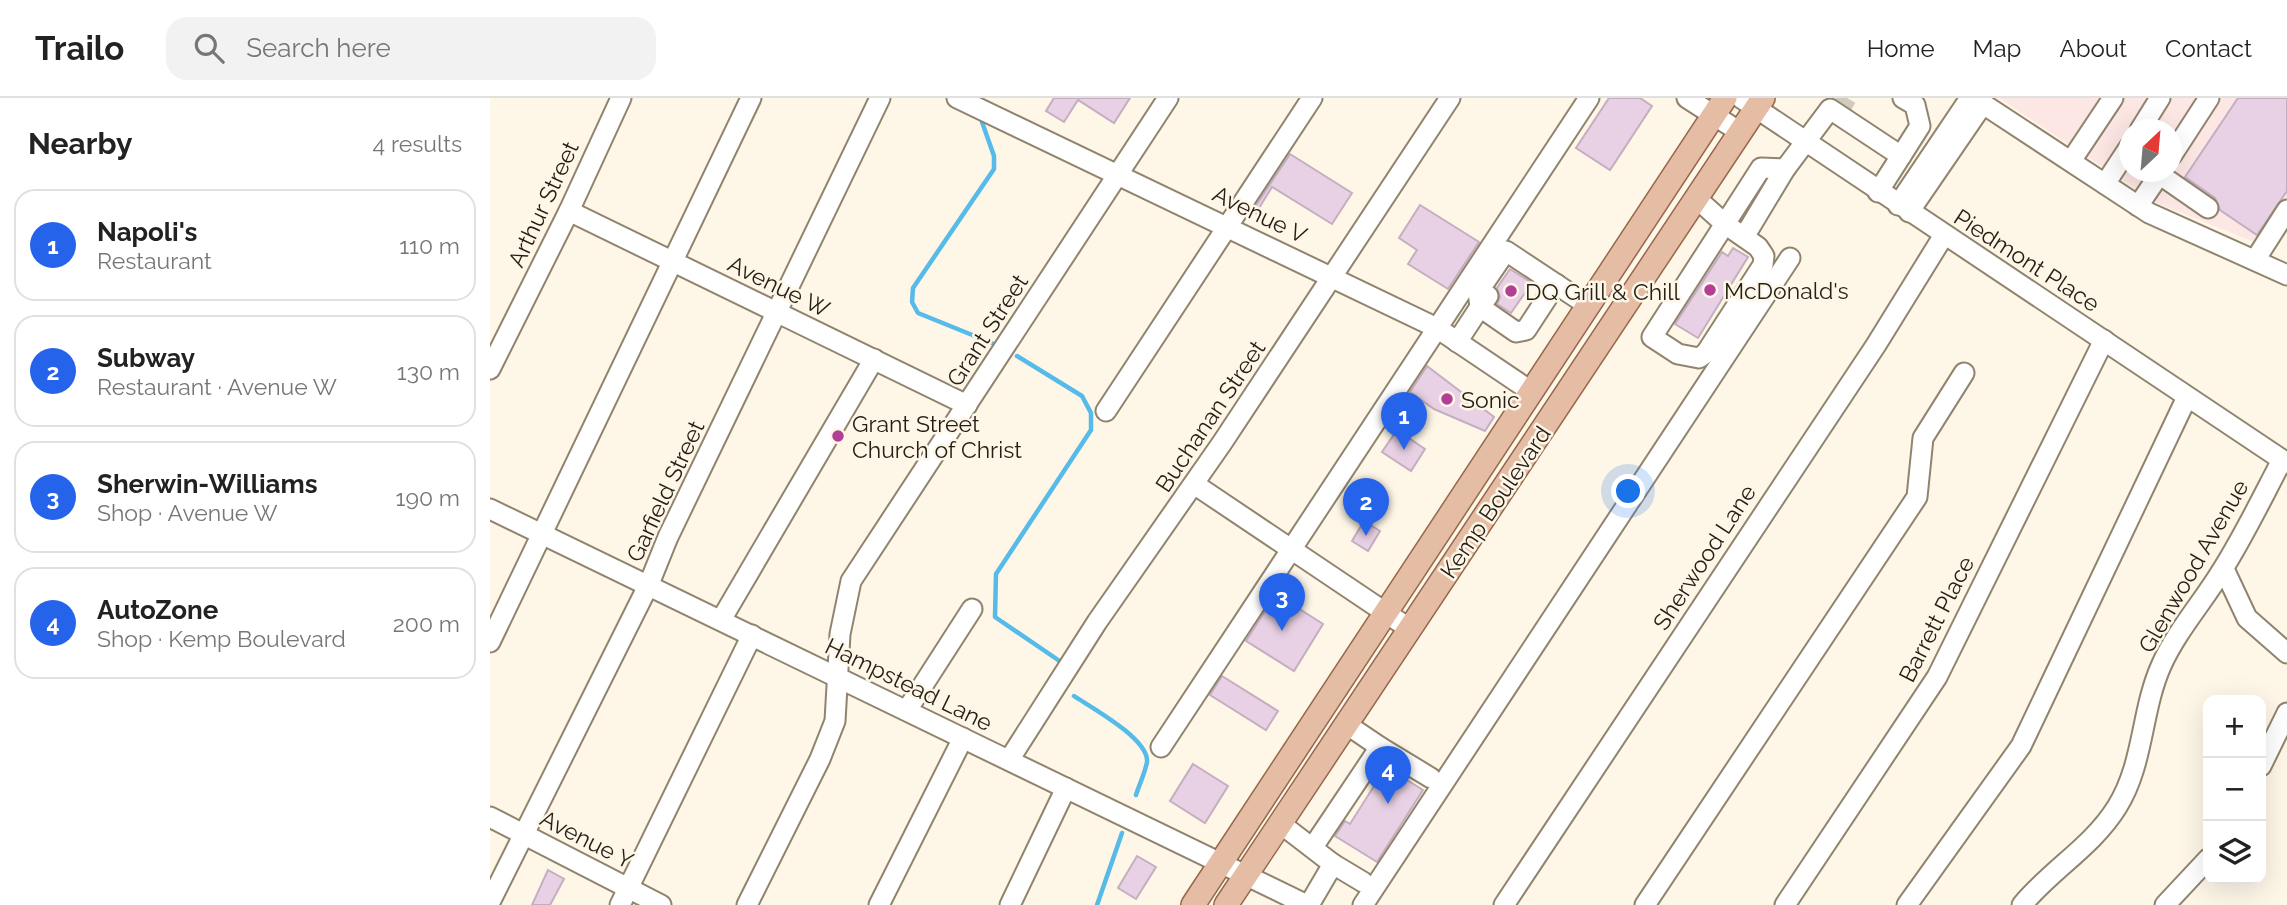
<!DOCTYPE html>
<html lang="en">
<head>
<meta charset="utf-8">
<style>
  body { margin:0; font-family:Raleway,sans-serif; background:#f2f2f2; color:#222 }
  .controls { position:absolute; right:21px; bottom:21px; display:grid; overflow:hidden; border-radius:14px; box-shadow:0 7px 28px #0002 }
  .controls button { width:63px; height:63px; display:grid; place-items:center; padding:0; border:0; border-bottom:2px solid #e0e0e0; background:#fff; color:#222; font:35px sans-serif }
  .compass { position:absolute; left:1629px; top:21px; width:63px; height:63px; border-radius:50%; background:#fff; box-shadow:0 7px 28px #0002; rotate:26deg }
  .you { position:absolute; left:1139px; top:394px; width:24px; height:24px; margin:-18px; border:5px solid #fff; border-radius:50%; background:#1a73e8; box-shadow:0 0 0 10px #1a73e833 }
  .badge { display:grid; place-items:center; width:46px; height:46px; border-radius:50%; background:#2563eb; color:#fff; font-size:23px; font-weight:700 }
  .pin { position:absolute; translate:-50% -58px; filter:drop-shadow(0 2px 4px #0008) }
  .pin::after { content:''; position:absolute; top:37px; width:24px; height:21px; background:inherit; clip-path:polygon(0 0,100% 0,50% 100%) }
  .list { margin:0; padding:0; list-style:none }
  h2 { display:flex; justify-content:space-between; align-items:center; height:91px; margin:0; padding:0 28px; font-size:30px }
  h2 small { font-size:23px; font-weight:400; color:#767676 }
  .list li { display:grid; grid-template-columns:46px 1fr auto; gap:21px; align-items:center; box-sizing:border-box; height:112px; margin:0 14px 14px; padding:0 14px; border:2px solid #e0e0e0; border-radius:21px }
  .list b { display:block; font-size:26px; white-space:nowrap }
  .list p { margin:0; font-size:23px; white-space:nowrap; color:#767676 }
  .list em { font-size:23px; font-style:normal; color:#767676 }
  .icon { flex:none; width:38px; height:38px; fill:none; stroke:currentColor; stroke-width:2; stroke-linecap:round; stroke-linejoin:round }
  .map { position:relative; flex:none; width:1797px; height:807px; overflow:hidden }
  header { display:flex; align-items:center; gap:42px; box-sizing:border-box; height:98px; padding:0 35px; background:#fff; border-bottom:2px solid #e0e0e0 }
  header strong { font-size:33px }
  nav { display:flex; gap:38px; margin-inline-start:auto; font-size:24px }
  .search { width:490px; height:63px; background:#f2f2f2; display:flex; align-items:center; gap:18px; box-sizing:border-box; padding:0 24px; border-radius:21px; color:#767676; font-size:26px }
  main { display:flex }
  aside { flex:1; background:#fff }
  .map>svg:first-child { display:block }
  .commercial { fill:#fde7e5; fill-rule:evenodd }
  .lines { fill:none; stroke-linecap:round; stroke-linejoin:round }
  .stream { stroke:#56bbe8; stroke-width:4.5 }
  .building { fill:#e8d1e4; stroke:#c4aec0; stroke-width:2 }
  .minor-tunnel { stroke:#d2cbbd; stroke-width:19; stroke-dasharray:19 10; stroke-linecap:butt }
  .minor-casing { stroke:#90846e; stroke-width:23 }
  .major-casing { stroke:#96684b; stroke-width:26 }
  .minor { stroke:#fff; stroke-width:19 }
  .major { stroke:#e5bca4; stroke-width:23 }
  .poi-dot { fill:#b33e95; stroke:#fef6e7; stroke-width:2.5 }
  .labels { text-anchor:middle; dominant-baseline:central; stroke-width:5; stroke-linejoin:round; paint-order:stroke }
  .street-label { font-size:23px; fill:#241f16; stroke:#fef6e7 }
  .poi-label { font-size:23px; fill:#241f16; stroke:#fef6e7; text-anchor:start }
</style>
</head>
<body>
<header>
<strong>Trailo</strong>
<div class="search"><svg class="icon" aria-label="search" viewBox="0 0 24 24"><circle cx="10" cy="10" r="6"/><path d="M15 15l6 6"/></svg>Search here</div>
<nav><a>Home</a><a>Map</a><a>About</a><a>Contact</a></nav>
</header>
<main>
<aside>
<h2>Nearby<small>4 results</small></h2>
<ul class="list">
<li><span class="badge">1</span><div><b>Napoli's</b><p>Restaurant</p></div><em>110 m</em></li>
<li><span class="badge">2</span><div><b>Subway</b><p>Restaurant · Avenue W</p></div><em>130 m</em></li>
<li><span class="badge">3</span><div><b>Sherwin-Williams</b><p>Shop · Avenue W</p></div><em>190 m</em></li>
<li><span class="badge">4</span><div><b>AutoZone</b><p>Shop · Kemp Boulevard</p></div><em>200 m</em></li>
</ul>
</aside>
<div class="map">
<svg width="1797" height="807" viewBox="0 0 1797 807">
  <rect width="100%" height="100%" fill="#fef6e7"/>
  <!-- commercial -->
  <path class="commercial" d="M1509,0H1797V134L1783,155L1767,145L1667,105ZM1640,32H1682V74H1640Z"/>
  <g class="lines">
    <!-- stream -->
    <g class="stream">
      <polyline points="492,24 504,58 504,71 423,190 422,204 428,215 502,245"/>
      <polyline points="527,258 592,298 601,315 601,332 506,476 505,519 571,564"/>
      <path d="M584,598C602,610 659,641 657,664C655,675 649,687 646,697"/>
      <polyline points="607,807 632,735"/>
    </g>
  </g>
  <!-- building -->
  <g class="building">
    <polygon points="564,0 640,0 624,25 588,2 574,24 556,13"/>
    <polygon points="1119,0 1150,0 1162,8 1120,72 1086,50"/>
    <polygon points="1748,0 1797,0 1797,93 1767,137 1730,112 1725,100 1695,79"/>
    <polygon points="800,56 862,95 842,126 782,89 766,115 763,112"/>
    <polygon points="930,107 989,144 958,191 918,166 927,152 909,140"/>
    <polygon points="1243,150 1258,159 1208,240 1185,226 1232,154 1238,158"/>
    <polygon points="1020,171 1042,185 1021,215 1007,206 1010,199 1007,190"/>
    <polygon points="937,268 1004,319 995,333 944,311 920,294"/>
    <polygon points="907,332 935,351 921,373 892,354"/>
    <polygon points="874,423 890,433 878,453 862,443"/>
    <polygon points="786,496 833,526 804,573 756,543"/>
    <polygon points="732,578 788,613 776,632 720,597"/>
    <polygon points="703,666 738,688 715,725 680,703"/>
    <polygon points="896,669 933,692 887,764 845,738 855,723 860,726"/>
    <polygon points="647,758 666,769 646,801 628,790"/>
    <polygon points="58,772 74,781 60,807 42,807"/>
  </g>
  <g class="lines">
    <!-- minor-tunnel -->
    <polyline class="minor-tunnel" points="1353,7 1357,0"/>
    <defs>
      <g id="minor">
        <polyline points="467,0 947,230 1042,294"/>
        <polyline points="1197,0 1250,34"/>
        <polyline points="1251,0 1797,365"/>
        <polyline points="1484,0 1659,115 1797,177"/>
        <polyline points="1650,32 1670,0"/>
        <polyline points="1682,57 1719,0"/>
        <polyline points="1411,58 1430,28 1425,7 1413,0"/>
        <polyline points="1581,63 1623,0"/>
        <polyline points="1669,76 1718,110"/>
        <polyline points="1615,86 1640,48"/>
        <path d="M1206,100L1235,126L1268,149L1274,158L1273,167L1216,255L1209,260L1188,256L1162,239C1199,182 1235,126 1271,70L1295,71"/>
        <polyline points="1408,107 1480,0"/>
        <polyline points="1648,108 1671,74"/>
        <polyline points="79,113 477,307"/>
        <polyline points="1419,114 1493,6"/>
        <polyline points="1254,139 1295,71 1340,11 1411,58 1388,94"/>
        <polyline points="1765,162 1797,112"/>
        <polyline points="998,198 990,209 1026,234 1036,232 1066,186"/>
        <polyline points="967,244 990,209 988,194 1016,153 1099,208"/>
        <polyline points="0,271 79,113 131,0"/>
        <polyline points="616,313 822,0"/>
        <polyline points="704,386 920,531"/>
        <polyline points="0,411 817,807"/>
        <polyline points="1734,471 1757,520 1797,555"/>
        <polyline points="231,522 384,261"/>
        <polyline points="0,544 261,0"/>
        <polyline points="417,612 482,511"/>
        <polyline points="671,649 1099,0"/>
        <polyline points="890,649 941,680"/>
        <polyline points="519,662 607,524 732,345 960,0"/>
        <polyline points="1771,668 1797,615"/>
        <polyline points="0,719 171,807"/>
        <polyline points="791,726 843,766 819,807"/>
        <polyline points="823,749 890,649 856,626"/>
        <polyline points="843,766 873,784"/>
        <polyline points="0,804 159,486 178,439 390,0"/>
        <polyline points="130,807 262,537"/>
        <polyline points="257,807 330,661 345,623 350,536 361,483 678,0"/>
        <polyline points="389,807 473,640"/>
        <polyline points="520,807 576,690"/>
        <polyline points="873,807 1300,160"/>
        <polyline points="1014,807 1386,247 1454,137"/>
        <polyline points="1155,807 1427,399 1433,340 1474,275"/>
        <polyline points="1295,807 1447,579 1614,242"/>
        <polyline points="1417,807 1531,648 1697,299"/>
        <path d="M1532,807C1562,771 1602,749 1627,709C1654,666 1651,613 1671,568C1686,534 1712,505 1731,474C1754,438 1772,400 1792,362"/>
        <polyline points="1675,807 1718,761"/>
      </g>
      <g id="major">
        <polyline points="703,807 1235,0"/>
        <polyline points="736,807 1273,0"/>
      </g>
    </defs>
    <!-- minor casing -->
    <use href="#minor" class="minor-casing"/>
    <!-- major casing -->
    <use href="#major" class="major-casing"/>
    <!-- minor -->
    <use href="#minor" class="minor"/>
    <!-- major -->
    <use href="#major" class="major"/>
  </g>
  <!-- markers -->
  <g class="poi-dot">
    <circle cx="1220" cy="192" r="7"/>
    <circle cx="1021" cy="193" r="7"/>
    <circle cx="957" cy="301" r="7"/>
    <circle cx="348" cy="338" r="7"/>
  </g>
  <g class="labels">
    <!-- street labels -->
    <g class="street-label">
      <text transform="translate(53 106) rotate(-65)">Arthur Street</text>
      <text transform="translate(770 116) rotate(26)">Avenue V</text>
      <text transform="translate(1537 162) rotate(33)">Piedmont Place</text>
      <text transform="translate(289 188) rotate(26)">Avenue W</text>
      <text transform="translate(497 232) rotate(-57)">Grant Street</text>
      <text transform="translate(720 318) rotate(-56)">Buchanan Street</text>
      <text transform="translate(175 393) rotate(-65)">Garfield Street</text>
      <text transform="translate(1005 404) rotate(-56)">Kemp Boulevard</text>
      <text transform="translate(1214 459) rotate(-57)">Sherwood Lane</text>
      <text transform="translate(1703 468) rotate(-60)">Glenwood Avenue</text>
      <text transform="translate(1446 521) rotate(-63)">Barrett Place</text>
      <text transform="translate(419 586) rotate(26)">Hampstead Lane</text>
      <text transform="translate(97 741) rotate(27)">Avenue Y</text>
    </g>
    <!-- poi labels -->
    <g class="poi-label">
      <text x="1234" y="192">McDonald's</text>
      <text x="1035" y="193">DQ Grill &amp; Chill</text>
      <text x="971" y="301">Sonic</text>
      <text x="362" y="325">Grant Street<tspan x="362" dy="26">Church of Christ</tspan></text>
    </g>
  </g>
</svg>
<div class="controls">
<button>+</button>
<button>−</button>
<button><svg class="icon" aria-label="layers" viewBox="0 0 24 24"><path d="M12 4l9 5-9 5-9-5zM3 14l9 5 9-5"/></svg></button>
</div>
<svg class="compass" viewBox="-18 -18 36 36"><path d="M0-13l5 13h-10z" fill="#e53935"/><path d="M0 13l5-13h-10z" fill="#767676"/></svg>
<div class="you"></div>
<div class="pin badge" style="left:914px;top:352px">1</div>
<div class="pin badge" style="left:876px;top:438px">2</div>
<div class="pin badge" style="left:792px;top:533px">3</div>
<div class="pin badge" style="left:898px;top:706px">4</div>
</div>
</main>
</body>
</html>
